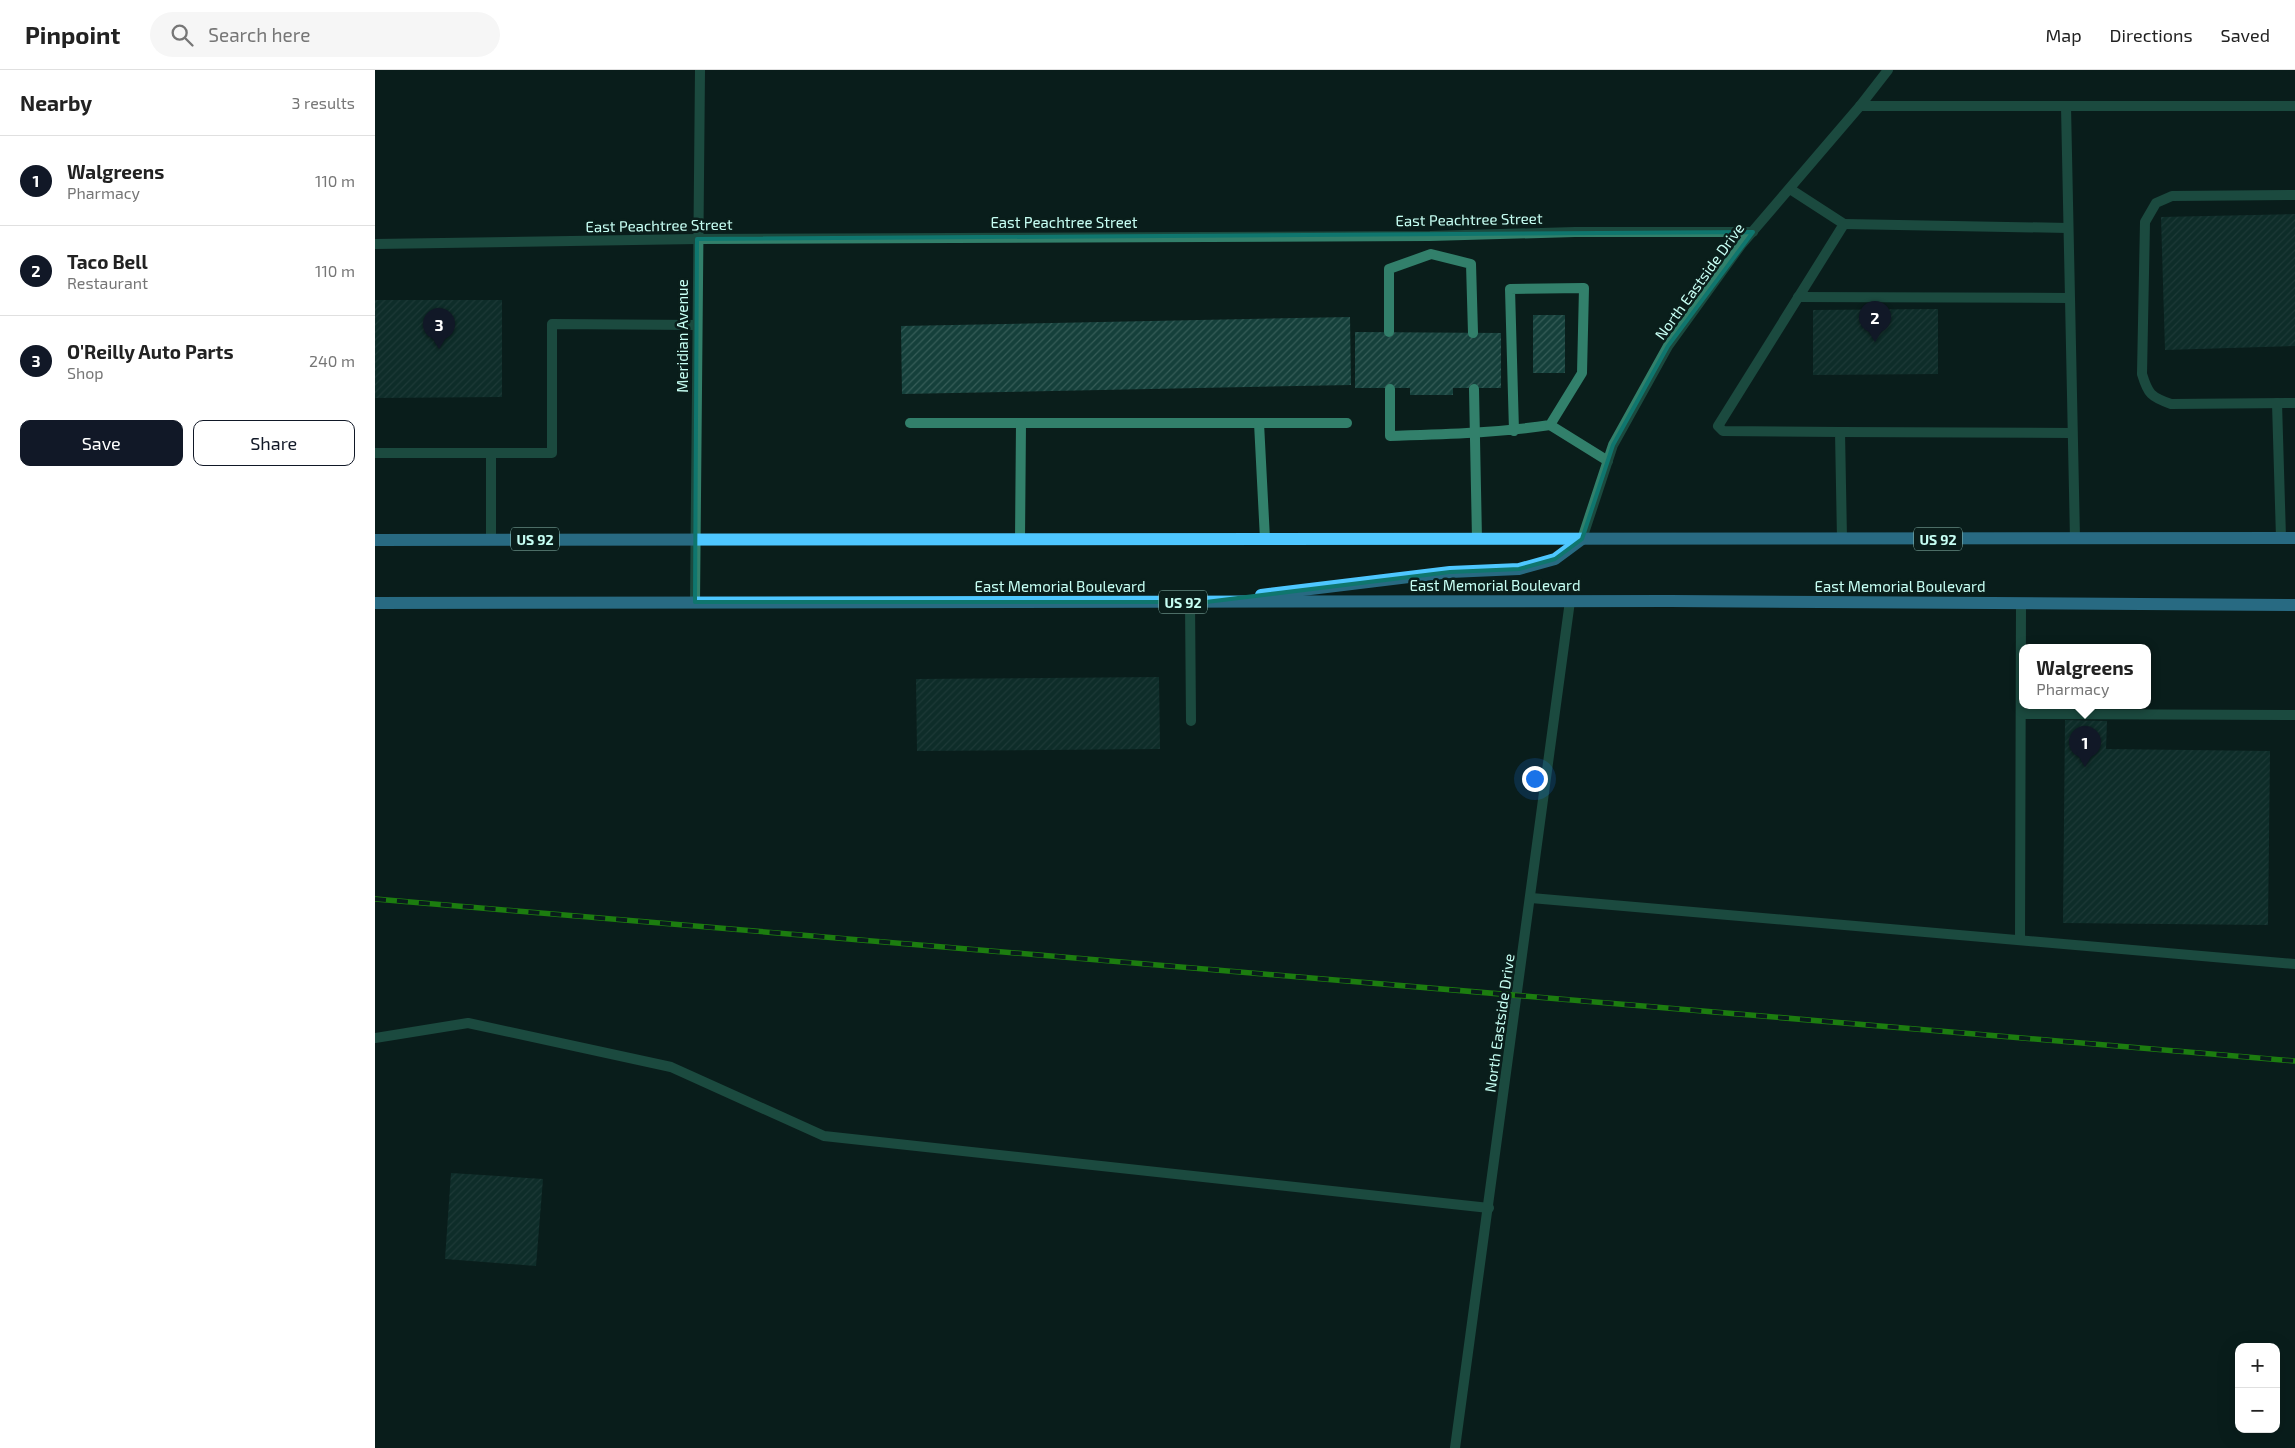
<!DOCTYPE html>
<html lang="en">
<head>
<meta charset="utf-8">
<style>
  body { margin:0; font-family:"Exo 2",sans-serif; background:#f6f6f6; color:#222 }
  .controls { position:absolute; right:15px; bottom:15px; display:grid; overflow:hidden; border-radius:10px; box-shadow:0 5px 20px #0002 }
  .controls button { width:45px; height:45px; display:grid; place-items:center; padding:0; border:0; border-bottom:1px solid #e0e0e0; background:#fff; color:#222; font:25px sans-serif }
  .you { position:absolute; left:1159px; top:708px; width:18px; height:18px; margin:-12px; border:4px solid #fff; border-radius:50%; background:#1a73e8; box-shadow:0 0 0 8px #1a73e833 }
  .badge { display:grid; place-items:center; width:32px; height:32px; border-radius:50%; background:#111827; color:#fff; font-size:16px; font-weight:700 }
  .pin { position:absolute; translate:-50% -41px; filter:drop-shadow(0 1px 2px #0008) }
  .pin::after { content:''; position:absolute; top:26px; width:18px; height:15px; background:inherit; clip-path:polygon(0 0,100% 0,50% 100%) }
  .popup { position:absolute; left:1644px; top:574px; width:132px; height:65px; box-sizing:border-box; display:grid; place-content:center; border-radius:10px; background:#fff; filter:drop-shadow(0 1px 4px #0005); font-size:16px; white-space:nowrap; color:#767676 }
  .popup b { font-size:19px; color:#222 }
  .popup::after { content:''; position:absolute; left:50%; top:100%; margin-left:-10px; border:10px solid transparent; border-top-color:#fff }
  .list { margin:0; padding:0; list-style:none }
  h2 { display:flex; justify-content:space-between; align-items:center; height:65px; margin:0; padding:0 20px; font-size:21px }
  h2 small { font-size:16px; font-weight:400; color:#767676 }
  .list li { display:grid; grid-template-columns:32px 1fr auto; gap:15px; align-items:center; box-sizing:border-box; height:90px; padding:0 20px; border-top:1px solid #e0e0e0 }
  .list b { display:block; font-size:19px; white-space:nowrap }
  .list p { margin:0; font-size:16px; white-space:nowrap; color:#767676 }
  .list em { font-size:16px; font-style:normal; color:#767676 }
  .actions { display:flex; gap:10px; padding:15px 20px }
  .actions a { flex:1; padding:11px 0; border:1px solid #111827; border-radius:10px; text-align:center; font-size:18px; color:#111827 }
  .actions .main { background:#111827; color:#fff }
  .icon { flex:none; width:28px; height:28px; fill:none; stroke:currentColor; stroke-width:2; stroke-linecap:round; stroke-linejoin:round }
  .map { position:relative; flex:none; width:1920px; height:1378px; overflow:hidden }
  header { display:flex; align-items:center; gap:30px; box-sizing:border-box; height:70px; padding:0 25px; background:#fff; border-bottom:1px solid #e0e0e0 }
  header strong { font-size:24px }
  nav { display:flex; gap:28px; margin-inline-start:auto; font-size:18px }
  .search { width:350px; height:45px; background:#f6f6f6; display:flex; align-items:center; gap:12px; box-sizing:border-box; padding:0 18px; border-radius:28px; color:#767676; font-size:19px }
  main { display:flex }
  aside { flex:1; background:#fff }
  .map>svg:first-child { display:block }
  .building { fill:url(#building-hatch) }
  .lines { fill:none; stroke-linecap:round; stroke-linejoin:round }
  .lane { stroke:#32806b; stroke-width:10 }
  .street { stroke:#32806b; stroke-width:10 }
  .primary { stroke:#4ec7ff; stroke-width:12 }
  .rail-casing { stroke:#33f200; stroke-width:5.5 }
  .rail { stroke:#0a1e1b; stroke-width:4; stroke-dasharray:11; stroke-linecap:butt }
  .marked { fill:none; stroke:#0f766e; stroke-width:4; stroke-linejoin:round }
  .labels { text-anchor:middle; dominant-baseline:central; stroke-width:5; stroke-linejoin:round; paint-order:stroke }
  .shield { fill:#0a1e1b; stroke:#8ebcb3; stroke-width:1 }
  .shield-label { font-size:14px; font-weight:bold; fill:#c7fff4 }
  .street-label { font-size:15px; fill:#c7fff4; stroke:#0a1e1b }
</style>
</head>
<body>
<header>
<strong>Pinpoint</strong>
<div class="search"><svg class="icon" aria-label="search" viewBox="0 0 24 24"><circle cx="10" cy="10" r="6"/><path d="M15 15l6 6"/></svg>Search here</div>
<nav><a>Map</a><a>Directions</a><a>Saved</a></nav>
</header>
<main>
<aside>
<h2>Nearby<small>3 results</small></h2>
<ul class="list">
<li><span class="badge">1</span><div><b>Walgreens</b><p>Pharmacy</p></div><em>110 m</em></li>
<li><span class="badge">2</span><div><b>Taco Bell</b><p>Restaurant</p></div><em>110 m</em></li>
<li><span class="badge">3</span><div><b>O'Reilly Auto Parts</b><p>Shop</p></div><em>240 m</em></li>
</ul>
<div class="actions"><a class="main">Save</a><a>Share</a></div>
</aside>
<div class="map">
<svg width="1920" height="1378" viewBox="0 0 1920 1378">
  <defs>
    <pattern id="building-hatch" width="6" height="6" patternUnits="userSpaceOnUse" patternTransform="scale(1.25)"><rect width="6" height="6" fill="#15403b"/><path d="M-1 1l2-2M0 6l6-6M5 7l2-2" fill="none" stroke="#365d58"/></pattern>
  </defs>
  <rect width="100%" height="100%" fill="#0a1e1b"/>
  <!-- building -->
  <g class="building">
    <polygon points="1920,144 1920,276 1790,280 1786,147"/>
    <polygon points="0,230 127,230 127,327 0,328"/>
    <polygon points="1563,239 1563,304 1438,305 1438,240"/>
    <rect x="1158" y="245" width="32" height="58"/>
    <polygon points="975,247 976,315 527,324 526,256"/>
    <polygon points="980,262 1126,263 1126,318 1078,318 1078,325 1035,325 1035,318 980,318"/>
    <polygon points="784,607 785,679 542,681 541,609"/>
    <polygon points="1690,650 1732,651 1731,679 1895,681 1893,855 1688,853"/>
    <polygon points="76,1103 168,1109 161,1196 70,1189"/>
  </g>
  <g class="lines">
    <!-- lane -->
    <g class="lane">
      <polyline points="1691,36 1700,469"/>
      <polyline points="1415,119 1469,154 1343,356 1348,361 1465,362 1467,469"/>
      <path d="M1920,125L1797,126L1781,133L1770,152L1767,304C1773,324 1776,327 1796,334L1920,333"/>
      <polyline points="1469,154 1693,158"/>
      <polyline points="1423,227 1694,228"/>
      <polyline points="1014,262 1014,199 1056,184 1096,194 1098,263"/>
      <path d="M1015,319V366C1069,364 1122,363 1175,355L1207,303L1209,218L1135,219L1139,361"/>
      <polyline points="1099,319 1102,469"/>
      <polyline points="1902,333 1906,468"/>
      <polyline points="535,353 972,353"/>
      <polyline points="884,353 890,469"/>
      <polyline points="1175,355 1233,391"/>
      <polyline points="1465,362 1696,363"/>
      <polyline points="0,383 177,383 177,254 322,255"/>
      <polyline points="116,469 116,383"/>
      <polyline points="645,469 646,353"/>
      <polyline points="815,532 816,651"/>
      <polyline points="1646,644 1920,645"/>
      <polyline points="1156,828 1920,894"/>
      <polyline points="1645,870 1646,533"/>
      <polyline points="0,968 93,953 296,997 449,1066 1114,1138"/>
    </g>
    <!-- street -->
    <g class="street">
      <polyline points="1485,36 1920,36"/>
      <polyline points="0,174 322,169 1055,166 1200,162 1378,162"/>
      <polyline points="1207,469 1238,375 1293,276 1366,175 1485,36 1513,0"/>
      <polyline points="320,532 325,0"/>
      <polyline points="1080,1378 1195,531"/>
    </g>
    <!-- primary -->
    <g class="primary">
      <polyline points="0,470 1920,468"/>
      <polyline points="886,525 1075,502 1144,499 1180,489 1207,469"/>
      <polyline points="0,533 1295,531 1920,535"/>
    </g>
    <defs>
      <polyline id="rail" points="0,829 1920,991"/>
    </defs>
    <!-- rail casing -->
    <use href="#rail" class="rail-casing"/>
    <!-- rail -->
    <use href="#rail" class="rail"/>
  </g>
  <!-- marked area -->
  <path d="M0 0H1920V1378H0ZM1378,162L1293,276L1238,375L1207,469L1180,489L1144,499L1075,502L831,532H320L322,169Z" fill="#0a1e1b" fill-opacity=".55" fill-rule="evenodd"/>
  <path class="marked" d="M1378,162L1293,276L1238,375L1207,469L1180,489L1144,499L1075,502L831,532H320L322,169Z"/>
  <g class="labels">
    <!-- shield labels -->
    <g class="shield">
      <rect x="136" y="457.5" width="48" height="23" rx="4"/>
      <rect x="1539" y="457.5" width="48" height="23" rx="4"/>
      <rect x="784" y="520.5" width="48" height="23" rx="4"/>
    </g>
    <g class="shield-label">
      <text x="160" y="469">US 92</text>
      <text x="1563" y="469">US 92</text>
      <text x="808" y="532">US 92</text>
    </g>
    <!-- street labels -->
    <g class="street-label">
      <text transform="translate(1094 149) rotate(-1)">East Peachtree Street</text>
      <text x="689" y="152">East Peachtree Street</text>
      <text transform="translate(284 155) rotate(-1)">East Peachtree Street</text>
      <text transform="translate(1324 211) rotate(-54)">North Eastside Drive</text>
      <text transform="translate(307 266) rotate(-90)">Meridian Avenue</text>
      <text x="1120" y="515">East Memorial Boulevard</text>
      <text x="685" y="516">East Memorial Boulevard</text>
      <text x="1525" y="516">East Memorial Boulevard</text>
      <text transform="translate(1124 953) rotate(-82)">North Eastside Drive</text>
    </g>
  </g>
</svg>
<div class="controls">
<button>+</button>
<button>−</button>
</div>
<div class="you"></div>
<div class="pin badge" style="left:1710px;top:697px">1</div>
<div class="popup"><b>Walgreens</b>Pharmacy</div>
<div class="pin badge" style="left:1500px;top:272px">2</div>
<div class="pin badge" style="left:64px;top:279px">3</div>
</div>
</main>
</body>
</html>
